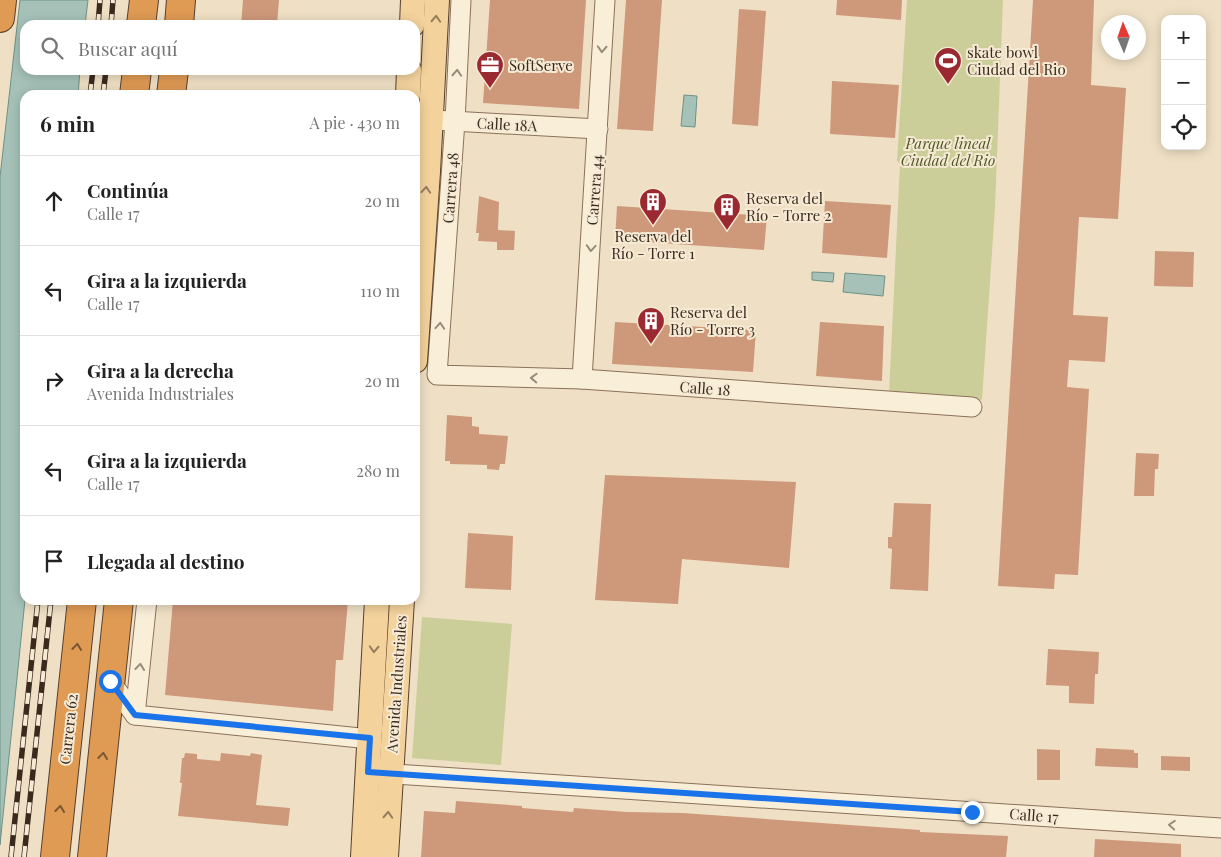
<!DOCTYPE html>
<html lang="es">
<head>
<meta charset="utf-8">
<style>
  body { margin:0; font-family:"Playfair Display",serif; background:#f2f2f2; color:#222 }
  .controls { position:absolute; right:15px; top:15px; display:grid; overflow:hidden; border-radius:10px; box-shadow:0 2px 12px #0003 }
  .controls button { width:45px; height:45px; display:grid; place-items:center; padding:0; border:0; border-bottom:1px solid #e0e0e0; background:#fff; color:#222; font:25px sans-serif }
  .compass { position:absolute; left:1101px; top:15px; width:45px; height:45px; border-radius:50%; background:#fff; box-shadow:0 2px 12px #0003; rotate:358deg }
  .stop { position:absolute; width:15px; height:15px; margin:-11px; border:4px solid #1a73e8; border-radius:50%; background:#fff }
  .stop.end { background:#1a73e8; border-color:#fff; box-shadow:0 1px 5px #0008 }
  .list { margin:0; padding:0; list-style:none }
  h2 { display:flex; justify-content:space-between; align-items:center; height:65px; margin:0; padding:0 20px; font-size:21px }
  h2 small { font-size:16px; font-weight:400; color:#767676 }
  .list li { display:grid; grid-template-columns:32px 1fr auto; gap:15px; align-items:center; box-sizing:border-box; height:90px; padding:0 20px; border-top:1px solid #e0e0e0 }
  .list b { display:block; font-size:19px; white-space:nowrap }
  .list p { margin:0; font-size:16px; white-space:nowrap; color:#767676 }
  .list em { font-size:16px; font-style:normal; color:#767676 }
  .icon { flex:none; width:28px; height:28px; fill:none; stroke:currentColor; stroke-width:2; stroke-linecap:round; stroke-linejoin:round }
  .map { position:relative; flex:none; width:1221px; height:857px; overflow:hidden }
  .search { position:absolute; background:#fff; box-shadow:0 2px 12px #0003; left:20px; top:20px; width:400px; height:55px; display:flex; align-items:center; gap:12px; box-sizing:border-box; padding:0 18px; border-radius:15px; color:#767676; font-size:19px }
  .panel { position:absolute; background:#fff; box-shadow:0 2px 12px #0003; left:20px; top:90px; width:400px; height:515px; border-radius:15px }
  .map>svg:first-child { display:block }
  .green { fill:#cbce98 }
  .water { fill:#a6c2b8; stroke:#6d9186 }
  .building { fill:#ce987a }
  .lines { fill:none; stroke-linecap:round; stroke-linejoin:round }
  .minor-casing { stroke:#8a715a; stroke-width:21 }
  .major-casing { stroke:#583f2e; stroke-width:26 }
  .highway-casing { stroke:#583f2e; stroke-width:30 }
  .minor { stroke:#f9eed8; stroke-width:19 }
  .major { stroke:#f3d29c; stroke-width:24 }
  .highway { stroke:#df9a54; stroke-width:28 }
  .rail-casing { stroke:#3a2a1e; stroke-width:5.5 }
  .rail { stroke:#f6ead4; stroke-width:4; stroke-dasharray:11; stroke-linecap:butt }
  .oneway { stroke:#967e5d }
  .oneway2 { stroke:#9a8c7b }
  .oneway3 { stroke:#7c5734 }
  .route { stroke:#1a73e8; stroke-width:6 }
  .labels { text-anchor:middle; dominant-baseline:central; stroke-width:4; stroke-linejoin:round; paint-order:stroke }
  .poi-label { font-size:15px; fill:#3a2a1e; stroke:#f6ead4; text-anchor:start }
  .street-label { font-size:15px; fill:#3a2a1e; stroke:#f6ead4 }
  .park-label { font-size:15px; font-style:italic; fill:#4d5725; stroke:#f6ead4 }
</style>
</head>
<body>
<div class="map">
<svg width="1221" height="857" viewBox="0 0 1221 857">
  <rect width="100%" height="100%" fill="#efe0c5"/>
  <!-- green -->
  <g class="green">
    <polygon points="907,0 1003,0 995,208 982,400 889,394 900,164 897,161"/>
    <polygon points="422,617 512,624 501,765 412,758"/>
  </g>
  <!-- water -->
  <g class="water">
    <polygon points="20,0 88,0 85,25 25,25 25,70 80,70 78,95 25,95 25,600 0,845 0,177"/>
    <polygon points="684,95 697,96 695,127 681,126"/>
    <polygon points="812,272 834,273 833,282 812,280"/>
    <polygon points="845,273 885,276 883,296 843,292"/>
  </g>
  <!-- building -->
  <g class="building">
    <polygon points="243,0 279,0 277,25 241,25"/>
    <polygon points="490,0 586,0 579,109 483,103"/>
    <polygon points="626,0 662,0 653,131 617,129"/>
    <polygon points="837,0 902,0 901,20 836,15"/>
    <polygon points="1033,0 1094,0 1091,85 1126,88 1118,219 1079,217 1073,315 1108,317 1105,362 1069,360 1067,387 1089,389 1078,575 1055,574 1054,589 998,586"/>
    <polygon points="739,9 766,11 758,126 732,124"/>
    <polygon points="832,81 899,85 895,138 830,134"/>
    <polygon points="479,196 499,202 498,230 515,231 514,250 497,250 497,242 478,241 479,233 476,233"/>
    <polygon points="825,201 891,205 887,258 822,253"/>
    <polygon points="617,206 767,216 764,250 615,240"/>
    <polygon points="1155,251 1194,252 1193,287 1154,286"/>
    <polygon points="615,322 756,330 753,372 612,364"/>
    <polygon points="820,322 884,326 882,381 816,376"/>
    <polygon points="447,415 472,417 472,426 479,427 479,434 508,436 505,464 500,464 499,470 487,469 487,465 450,464 450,461 445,461"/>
    <polygon points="1136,453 1159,454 1158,469 1155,469 1154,496 1134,496"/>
    <polygon points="605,475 796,482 789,568 682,559 678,604 595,600"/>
    <polygon points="894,503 931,504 928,591 890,589 892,549 888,548 888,537 892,537"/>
    <polygon points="468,533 513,536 511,590 465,588"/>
    <polygon points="173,600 348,600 343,660 336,660 333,711 165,695"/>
    <polygon points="1048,649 1099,652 1098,674 1095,674 1094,704 1069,703 1069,686 1046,685"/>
    <polygon points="1096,748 1134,750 1134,753 1138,753 1138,768 1095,766"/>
    <polygon points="1037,749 1060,750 1060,780 1037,780"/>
    <polygon points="185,753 197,754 197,759 220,761 221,753 250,756 251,753 262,755 256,805 290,808 288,826 178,816 182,783 180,783 182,758 184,758"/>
    <polygon points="1161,756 1190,757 1190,771 1161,770"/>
    <polygon points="456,801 522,806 522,808 573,812 574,808 627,812 683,813 920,830 920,832 1008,836 1006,857 421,857 424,811 455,813"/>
    <polygon points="1095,839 1181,844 1181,857 1094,857"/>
  </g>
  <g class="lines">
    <defs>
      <g id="minor">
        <polyline points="461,0 455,121 437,375 582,379 972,407"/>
        <polyline points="415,119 598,129"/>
        <polyline points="582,379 605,0"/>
        <polyline points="110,681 135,715 370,739"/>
        <polyline points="135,715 147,600"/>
        <polyline points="379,773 1221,828"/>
      </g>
      <g id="major">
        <polyline points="412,25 413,0"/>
        <polyline points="408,95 409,70"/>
        <polyline points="415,361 428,172 437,0"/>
        <polyline points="363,857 377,600"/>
        <polyline points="386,857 402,600"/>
      </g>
      <g id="highway">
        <polyline points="0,18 2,0"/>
        <polyline points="141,25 144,0"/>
        <polyline points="179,25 181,0"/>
        <polyline points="134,95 137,70"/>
        <polyline points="171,95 174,70"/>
        <polyline points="55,857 82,600"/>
        <polyline points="92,857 119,600"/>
      </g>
    </defs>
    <!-- minor casing -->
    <use href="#minor" class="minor-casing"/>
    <!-- major casing -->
    <use href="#major" class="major-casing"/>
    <!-- highway casing -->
    <use href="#highway" class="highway-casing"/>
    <!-- minor -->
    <use href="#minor" class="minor"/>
    <!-- major -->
    <use href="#major" class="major"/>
    <!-- highway -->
    <use href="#highway" class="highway"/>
    <defs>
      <g id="rail">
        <polyline points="98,25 100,0"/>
        <polyline points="111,25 113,0"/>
        <polyline points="90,95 93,70"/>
        <polyline points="103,95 106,70"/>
        <polyline points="11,857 38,600"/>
        <polyline points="24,857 51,600"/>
      </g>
    </defs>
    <!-- rail casing -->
    <use href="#rail" class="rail-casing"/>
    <!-- rail -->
    <use href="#rail" class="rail"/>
  </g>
  <!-- one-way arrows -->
  <defs><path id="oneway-chevron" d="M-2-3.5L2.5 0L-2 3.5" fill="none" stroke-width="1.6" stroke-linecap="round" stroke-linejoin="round" transform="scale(1.25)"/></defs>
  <g class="oneway">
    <use href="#oneway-chevron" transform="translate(436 19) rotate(-87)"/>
    <use href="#oneway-chevron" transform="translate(426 190) rotate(-86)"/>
    <use href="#oneway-chevron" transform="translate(374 649) rotate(93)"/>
    <use href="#oneway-chevron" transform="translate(388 815) rotate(-87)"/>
  </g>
  <g class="oneway2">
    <use href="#oneway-chevron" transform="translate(602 49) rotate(93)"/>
    <use href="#oneway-chevron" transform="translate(457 73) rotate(-87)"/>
    <use href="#oneway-chevron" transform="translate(591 248) rotate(94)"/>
    <use href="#oneway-chevron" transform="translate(440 326) rotate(-86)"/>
    <use href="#oneway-chevron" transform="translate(534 378) rotate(-178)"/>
    <use href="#oneway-chevron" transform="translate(140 667) rotate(-84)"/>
    <use href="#oneway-chevron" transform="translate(1172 825) rotate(-176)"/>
  </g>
  <g class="oneway3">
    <use href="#oneway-chevron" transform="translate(77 647) rotate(-84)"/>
    <use href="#oneway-chevron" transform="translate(103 756) rotate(-84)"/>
    <use href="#oneway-chevron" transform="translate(60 809) rotate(-84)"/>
  </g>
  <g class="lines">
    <!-- route -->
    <polyline class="route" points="110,681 135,715 370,738 368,772 972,812"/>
  </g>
  <!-- icons -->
  <defs>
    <symbol id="stadium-pin" viewBox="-11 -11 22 30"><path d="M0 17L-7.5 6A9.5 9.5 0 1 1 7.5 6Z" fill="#9b2931" stroke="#f6ead4"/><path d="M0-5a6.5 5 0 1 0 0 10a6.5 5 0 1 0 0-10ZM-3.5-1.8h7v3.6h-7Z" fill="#fff"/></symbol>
    <symbol id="office-pin" viewBox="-11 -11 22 30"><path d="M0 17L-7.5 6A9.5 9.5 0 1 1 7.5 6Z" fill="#9b2931" stroke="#f6ead4"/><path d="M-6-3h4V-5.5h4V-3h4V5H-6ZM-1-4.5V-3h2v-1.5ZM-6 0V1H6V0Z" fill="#fff"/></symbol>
    <symbol id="building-pin" viewBox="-11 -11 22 30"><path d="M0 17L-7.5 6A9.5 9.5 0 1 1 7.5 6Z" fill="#9b2931" stroke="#f6ead4"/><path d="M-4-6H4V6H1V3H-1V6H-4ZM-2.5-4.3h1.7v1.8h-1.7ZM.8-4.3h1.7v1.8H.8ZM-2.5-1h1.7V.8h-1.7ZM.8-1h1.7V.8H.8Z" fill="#fff"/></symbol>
  </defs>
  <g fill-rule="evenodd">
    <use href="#stadium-pin" x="932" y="45" width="32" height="43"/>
    <use href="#office-pin" x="474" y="49" width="32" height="43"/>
    <use href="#building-pin" x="637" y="186" width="32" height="43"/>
    <use href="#building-pin" x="711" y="191" width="32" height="43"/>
    <use href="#building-pin" x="635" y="305" width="32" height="43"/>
  </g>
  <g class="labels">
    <!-- poi labels -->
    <g class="poi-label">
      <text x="967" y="52">skate bowl<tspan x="967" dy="17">Ciudad del Rio</tspan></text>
      <text x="509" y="65">SoftServe</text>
      <text x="746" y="198">Reserva del<tspan x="746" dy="17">Río - Torre 2</tspan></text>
      <text x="653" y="236" text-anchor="middle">Reserva del<tspan x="653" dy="17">Río - Torre 1</tspan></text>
      <text x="670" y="312">Reserva del<tspan x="670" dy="17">Río - Torre 3</tspan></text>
    </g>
    <!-- street labels -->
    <g class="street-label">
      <text transform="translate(507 124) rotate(3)">Calle 18A</text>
      <text transform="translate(450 188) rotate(-86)">Carrera 48</text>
      <text transform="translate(594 190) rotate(-86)">Carrera 44</text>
      <text transform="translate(705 388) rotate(4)">Calle 18</text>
      <text transform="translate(396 684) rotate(-86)">Avenida Industriales</text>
      <text transform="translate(68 729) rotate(-84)">Carrera 62</text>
      <text transform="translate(1034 815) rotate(4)">Calle 17</text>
    </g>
    <!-- park labels -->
    <g class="park-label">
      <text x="948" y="143">Parque lineal<tspan x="948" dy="17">Ciudad del Rio</tspan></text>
    </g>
  </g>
</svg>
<div class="controls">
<button>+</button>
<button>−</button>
<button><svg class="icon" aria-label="locate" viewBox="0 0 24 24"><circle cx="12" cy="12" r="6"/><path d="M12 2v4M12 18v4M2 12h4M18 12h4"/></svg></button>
</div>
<svg class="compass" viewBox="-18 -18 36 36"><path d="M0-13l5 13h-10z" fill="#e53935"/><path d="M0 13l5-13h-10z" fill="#767676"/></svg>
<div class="stop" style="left:110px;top:681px"></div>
<div class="stop end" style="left:972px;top:812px"></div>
<div class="search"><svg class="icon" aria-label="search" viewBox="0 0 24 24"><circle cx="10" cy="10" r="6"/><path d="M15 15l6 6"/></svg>Buscar aquí</div>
<section class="panel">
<h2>6 min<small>A pie · 430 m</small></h2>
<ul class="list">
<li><svg class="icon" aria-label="ahead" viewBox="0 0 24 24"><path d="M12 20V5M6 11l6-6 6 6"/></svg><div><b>Continúa</b><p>Calle 17</p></div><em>20 m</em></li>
<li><svg class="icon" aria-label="left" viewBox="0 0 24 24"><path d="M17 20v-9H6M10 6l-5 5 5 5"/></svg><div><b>Gira a la izquierda</b><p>Calle 17</p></div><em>110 m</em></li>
<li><svg class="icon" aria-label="right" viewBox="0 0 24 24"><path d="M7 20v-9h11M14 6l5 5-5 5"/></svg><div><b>Gira a la derecha</b><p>Avenida Industriales</p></div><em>20 m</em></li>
<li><svg class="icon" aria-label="left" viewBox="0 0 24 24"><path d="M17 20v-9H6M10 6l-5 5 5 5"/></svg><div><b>Gira a la izquierda</b><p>Calle 17</p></div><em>280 m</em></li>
<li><svg class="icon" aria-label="arrive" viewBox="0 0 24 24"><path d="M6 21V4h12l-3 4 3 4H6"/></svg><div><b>Llegada al destino</b></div></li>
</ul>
</section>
</div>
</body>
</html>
